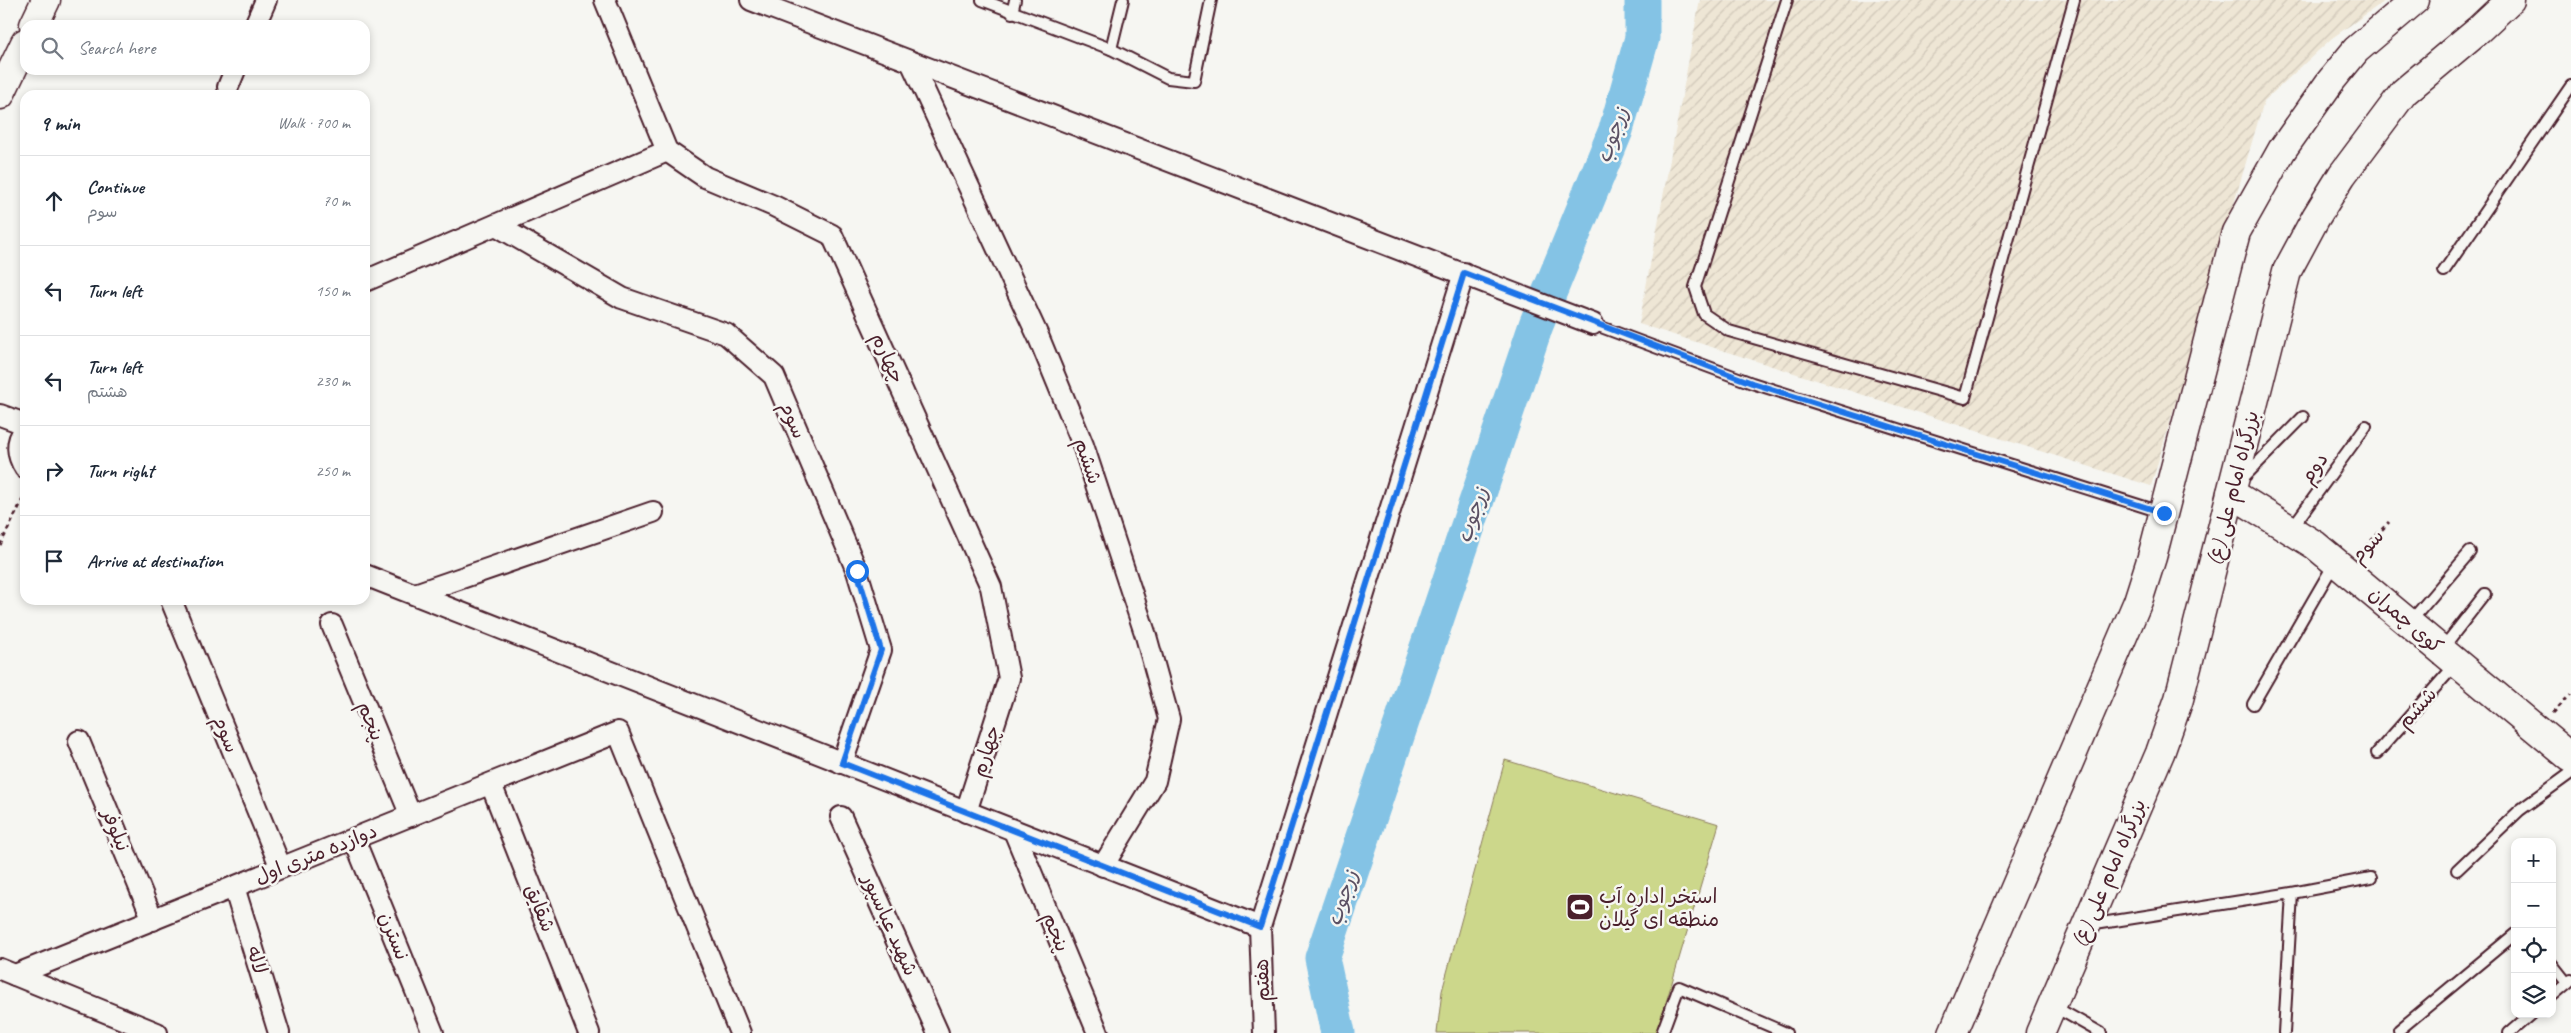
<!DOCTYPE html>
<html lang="en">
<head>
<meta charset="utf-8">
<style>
  body { margin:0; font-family:Caveat,"Playpen Sans Arabic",sans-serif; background:#f6f6f7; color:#1f2937 }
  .controls { position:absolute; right:15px; bottom:15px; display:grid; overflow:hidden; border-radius:10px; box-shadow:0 2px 8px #0003 }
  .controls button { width:45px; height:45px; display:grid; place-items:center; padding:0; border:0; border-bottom:1px solid #e0e1e3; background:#fff; color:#1f2937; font:25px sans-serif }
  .stop { position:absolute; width:15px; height:15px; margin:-11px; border:4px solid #1a73e8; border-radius:50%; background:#fff }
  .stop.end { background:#1a73e8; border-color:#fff; box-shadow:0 1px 5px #0008 }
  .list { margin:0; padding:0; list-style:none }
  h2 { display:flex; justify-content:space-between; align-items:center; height:65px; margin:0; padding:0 20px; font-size:21px }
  h2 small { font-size:16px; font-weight:400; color:#747a83 }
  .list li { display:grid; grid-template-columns:32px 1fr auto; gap:15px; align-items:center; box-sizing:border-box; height:90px; padding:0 20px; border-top:1px solid #e0e1e3 }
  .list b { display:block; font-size:19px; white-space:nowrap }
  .list p { margin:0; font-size:16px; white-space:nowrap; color:#747a83 }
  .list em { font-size:16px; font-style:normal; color:#747a83 }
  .icon { flex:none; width:28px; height:28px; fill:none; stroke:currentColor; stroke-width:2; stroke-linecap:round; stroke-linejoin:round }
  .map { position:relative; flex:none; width:2571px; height:1033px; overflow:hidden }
  .search { position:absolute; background:#fff; box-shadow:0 2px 8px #0003; left:20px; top:20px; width:350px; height:55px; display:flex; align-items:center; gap:12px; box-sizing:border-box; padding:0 18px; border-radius:15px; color:#747a83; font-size:19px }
  .panel { position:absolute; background:#fff; box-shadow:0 2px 8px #0003; left:20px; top:90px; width:350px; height:515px; border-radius:15px }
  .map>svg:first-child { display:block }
  .industrial { fill:url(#industrial-furrows) }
  .pitch { fill:#ccd78b; stroke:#8b7b5b }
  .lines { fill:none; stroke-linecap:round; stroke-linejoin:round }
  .river { stroke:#84c3e5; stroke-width:35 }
  .lane-casing { stroke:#4a1f2b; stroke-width:14 }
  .street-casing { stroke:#4a1f2b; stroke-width:24 }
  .secondary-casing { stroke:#4a1f2b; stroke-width:31 }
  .highway-casing { stroke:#4a1f2b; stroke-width:31 }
  .path { stroke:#4a1f2b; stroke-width:3; stroke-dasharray:4 4; stroke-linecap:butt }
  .lane { stroke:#f6f6f2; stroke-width:10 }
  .street { stroke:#f6f6f2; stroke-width:20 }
  .secondary { stroke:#f6f6f2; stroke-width:28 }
  .highway { stroke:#f6f6f2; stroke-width:28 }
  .route { stroke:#1a73e8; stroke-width:6 }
  .labels { text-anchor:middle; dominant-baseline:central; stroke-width:5; stroke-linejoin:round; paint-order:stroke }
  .street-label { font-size:20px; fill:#4a1f2b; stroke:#f6f6f2 }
  .poi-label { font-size:20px; fill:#4a1f2b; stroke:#f6f6f2; text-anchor:start }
  .water-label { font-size:21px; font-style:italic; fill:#5b5063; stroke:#f6f6f2 }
</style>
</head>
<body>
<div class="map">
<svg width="2571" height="1033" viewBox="0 0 2571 1033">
  <defs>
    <pattern id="industrial-furrows" width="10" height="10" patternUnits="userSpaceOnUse" patternTransform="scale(1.25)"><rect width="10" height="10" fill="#eee6d5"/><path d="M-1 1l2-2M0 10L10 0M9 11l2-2" fill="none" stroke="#cec5b7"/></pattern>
  </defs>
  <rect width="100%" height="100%" fill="#f6f6f2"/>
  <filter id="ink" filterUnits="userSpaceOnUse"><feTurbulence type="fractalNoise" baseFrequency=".02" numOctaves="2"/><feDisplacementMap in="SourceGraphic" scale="10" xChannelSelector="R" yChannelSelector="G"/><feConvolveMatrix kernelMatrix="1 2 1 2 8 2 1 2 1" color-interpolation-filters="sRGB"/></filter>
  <g filter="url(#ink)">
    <!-- industrial -->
    <polygon class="industrial" points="1700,0 2386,0 2332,38 2264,101 2151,486 1639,324"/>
    <!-- pitch -->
    <polygon class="pitch" points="1505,760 1719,824 1657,1033 1437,1033 1442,991"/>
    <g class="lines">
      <!-- river -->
      <polyline class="river" points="1338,1033 1322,958 1536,325 1616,130 1642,38 1642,0"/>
      <defs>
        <g id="lane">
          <polyline points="982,0 1111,49 1168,78 1194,81 1211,0"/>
          <polyline points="1787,0 1695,287 1704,314 1729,331 1965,398 2074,0"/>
          <polyline points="1012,13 1015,0"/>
          <polyline points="1111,49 1123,0"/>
          <polyline points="2444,271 2571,86"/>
          <polyline points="1593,324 1752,383 2164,513"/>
          <polyline points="2243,478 2303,417"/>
          <polyline points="2291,529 2366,426"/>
          <polyline points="2410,622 2470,552"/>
          <polyline points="2442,649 2485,594"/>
          <polyline points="2253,704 2334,564"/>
          <polyline points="2377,753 2456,664"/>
          <polyline points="2457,870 2520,810 2571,773"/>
          <polyline points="2089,925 2292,893 2371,878"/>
          <polyline points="2552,964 2567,983"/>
          <polyline points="2552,996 2571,980"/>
          <polyline points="2053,1006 2101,1033"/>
          <polyline points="2399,1030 2515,934"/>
          <polyline points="1662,1033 1679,987 1786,1033"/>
          <polyline points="2284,1033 2292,893"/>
          <polyline points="2509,1033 2531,1014"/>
        </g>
        <g id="street">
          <polyline points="605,0 667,151 705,177 774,206 832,235 991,587 1009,678 966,812"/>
          <polyline points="751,0 1593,324"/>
          <polyline points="255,25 266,0"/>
          <polyline points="912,64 1039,338 1083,445 1146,636 1169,719 1155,781 1103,866"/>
          <polyline points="228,87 235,70"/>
          <polyline points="496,225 622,298 726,334 774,376 857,571 881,650 842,763"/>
          <polyline points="365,281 667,151"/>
          <polyline points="0,415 25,424"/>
          <path d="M25,430C15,441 17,456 25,468"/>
          <polyline points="365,575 1260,927"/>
          <polyline points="415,594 653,512"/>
          <polyline points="171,600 281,868"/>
          <polyline points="332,625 411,816"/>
          <polyline points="79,741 153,920"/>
          <polyline points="491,784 589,1033"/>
          <polyline points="841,817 938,1033"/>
          <polyline points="1014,831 1098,1033"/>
          <polyline points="354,839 433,1033"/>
          <polyline points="234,887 279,1033"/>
          <polyline points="0,969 157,1033"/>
          <polyline points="15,975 618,732 740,1033"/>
          <polyline points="1264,1033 1260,927 1464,273"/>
        </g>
        <polyline id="secondary" points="2231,493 2315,545 2571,758"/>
        <g id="highway">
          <polyline points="34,25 46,0"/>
          <polyline points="0,95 25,43"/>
          <polyline points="1953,1033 2138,601 2152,557 2236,232 2282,150 2330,82 2356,50 2415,0"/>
          <polyline points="2040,1033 2160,753 2179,699 2287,271 2316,217 2342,175 2404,92 2478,30 2510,0"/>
        </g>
      </defs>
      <!-- lane casing -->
      <use href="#lane" class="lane-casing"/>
      <!-- street casing -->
      <use href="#street" class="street-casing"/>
      <!-- secondary casing -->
      <use href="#secondary" class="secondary-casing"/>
      <!-- highway casing -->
      <use href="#highway" class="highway-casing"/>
      <!-- path -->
      <g class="path">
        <polyline points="0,545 25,495"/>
        <polyline points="2360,553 2389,522"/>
        <polyline points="2553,713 2571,694"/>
      </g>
      <!-- lane -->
      <use href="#lane" class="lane"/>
      <!-- street -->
      <use href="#street" class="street"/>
      <!-- secondary -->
      <use href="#secondary" class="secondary"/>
      <!-- highway -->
      <use href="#highway" class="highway"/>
    </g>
  </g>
  <g class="lines" filter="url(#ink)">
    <!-- route -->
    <polyline class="route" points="857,571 881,650 842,763 1260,927 1464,273 1752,383 2164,513"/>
  </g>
  <!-- icons -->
  <defs>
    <symbol id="stadium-square" viewBox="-11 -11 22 22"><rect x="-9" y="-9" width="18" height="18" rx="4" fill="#4a1f2b" stroke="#f6f6f2"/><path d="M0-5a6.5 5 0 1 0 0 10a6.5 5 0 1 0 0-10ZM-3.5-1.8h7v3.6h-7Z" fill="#fff"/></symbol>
  </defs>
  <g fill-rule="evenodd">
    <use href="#stadium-square" x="1564" y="891" width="32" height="32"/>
  </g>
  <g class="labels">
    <!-- street labels -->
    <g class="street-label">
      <text transform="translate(888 358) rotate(66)">چهارم</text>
      <text transform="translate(793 420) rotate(67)">سوم</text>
      <text transform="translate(1088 461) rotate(71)">ششم</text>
      <text transform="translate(2314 468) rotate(-54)">دوم</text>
      <text transform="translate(2233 488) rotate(-76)">بزرگراه امام علی (ع)</text>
      <text transform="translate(2367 546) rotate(-47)">سوم</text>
      <text transform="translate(2406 620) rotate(41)">کوی چمران</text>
      <text transform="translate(2417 708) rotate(-48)">ششم</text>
      <text transform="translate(371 721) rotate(68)">پنجم</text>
      <text transform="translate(226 734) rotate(68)">سوم</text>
      <text transform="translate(986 751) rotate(-72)">چهارم</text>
      <text transform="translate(116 830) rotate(68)">نیلوفر</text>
      <text transform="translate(316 854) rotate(-22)">دوازده متری اول</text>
      <text transform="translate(2109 873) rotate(-67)">بزرگراه امام علی (ع)</text>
      <text transform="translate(540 908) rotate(68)">شقایق</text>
      <text transform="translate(890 925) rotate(66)">شهید عباسپور</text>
      <text transform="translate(1056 932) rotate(68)">پنجم</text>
      <text transform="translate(394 936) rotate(68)">نسترن</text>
      <text transform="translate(257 960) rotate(73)">لاله</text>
      <text transform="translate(1262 980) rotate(-92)">هفتم</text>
    </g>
    <!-- poi labels -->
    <g class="poi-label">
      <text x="1599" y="896">استخر اداره آب<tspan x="1599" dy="23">منطقه ای گیلان</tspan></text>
    </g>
    <!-- water labels -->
    <g class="water-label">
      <text transform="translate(1612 135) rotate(-70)">زرجوب</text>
      <text transform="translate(1472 515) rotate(-71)">زرجوب</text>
      <text transform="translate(1342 898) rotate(-71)">زرجوب</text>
    </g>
  </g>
</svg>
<div class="controls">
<button>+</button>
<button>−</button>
<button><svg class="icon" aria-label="locate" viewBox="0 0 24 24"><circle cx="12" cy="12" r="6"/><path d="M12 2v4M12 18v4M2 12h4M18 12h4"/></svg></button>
<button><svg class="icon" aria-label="layers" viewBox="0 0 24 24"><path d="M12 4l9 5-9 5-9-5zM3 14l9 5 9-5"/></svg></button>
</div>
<div class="stop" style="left:857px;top:571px"></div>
<div class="stop end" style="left:2164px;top:513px"></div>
<div class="search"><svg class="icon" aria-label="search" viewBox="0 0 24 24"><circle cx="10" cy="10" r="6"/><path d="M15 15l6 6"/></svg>Search here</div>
<section class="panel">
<h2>9 min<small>Walk · 700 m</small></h2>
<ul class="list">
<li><svg class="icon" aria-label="ahead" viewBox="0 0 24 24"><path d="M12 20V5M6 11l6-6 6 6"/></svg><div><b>Continue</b><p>سوم</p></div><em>70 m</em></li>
<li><svg class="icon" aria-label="left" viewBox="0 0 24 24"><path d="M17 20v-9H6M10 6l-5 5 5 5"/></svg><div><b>Turn left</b></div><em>150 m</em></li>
<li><svg class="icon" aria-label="left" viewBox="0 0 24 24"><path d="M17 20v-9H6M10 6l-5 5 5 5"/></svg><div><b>Turn left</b><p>هشتم</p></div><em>230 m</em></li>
<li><svg class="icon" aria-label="right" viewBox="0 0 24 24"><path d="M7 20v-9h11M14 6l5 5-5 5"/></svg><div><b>Turn right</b></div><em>250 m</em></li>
<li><svg class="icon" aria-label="arrive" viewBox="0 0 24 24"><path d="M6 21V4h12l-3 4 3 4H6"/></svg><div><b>Arrive at destination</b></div></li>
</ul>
</section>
</div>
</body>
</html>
